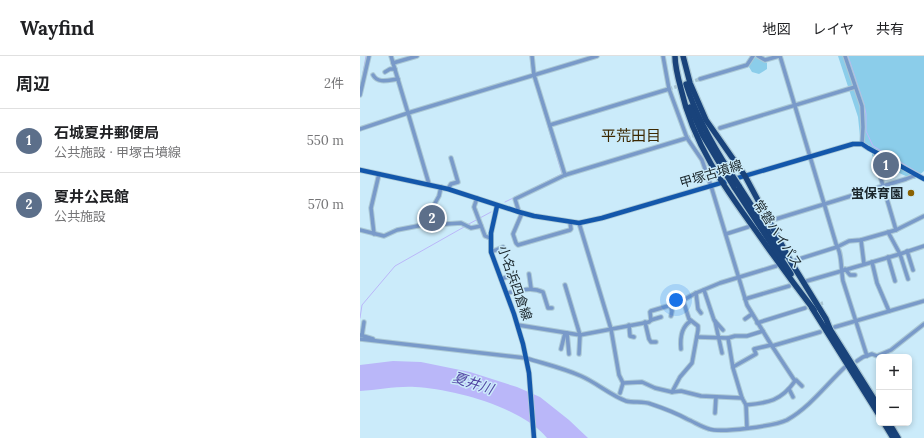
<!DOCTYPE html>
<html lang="ja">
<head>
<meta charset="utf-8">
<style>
  body { margin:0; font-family:Lora,"Noto Sans JP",serif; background:#f2f2f2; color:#202124 }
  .controls { position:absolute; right:12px; bottom:12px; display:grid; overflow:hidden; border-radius:6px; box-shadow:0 2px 6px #0003 }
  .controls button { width:36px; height:36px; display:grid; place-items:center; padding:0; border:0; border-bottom:1px solid #e0e0e0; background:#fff; color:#202124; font:20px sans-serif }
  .you { position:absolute; left:316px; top:244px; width:14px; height:14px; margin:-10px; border:3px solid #fff; border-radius:50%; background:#1a73e8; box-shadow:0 0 0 6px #1a73e833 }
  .badge { display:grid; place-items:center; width:26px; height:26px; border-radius:50%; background:#8a6202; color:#fff; font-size:13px; font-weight:700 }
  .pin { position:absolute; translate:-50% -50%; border:2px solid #fff; box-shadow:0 1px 4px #0006 }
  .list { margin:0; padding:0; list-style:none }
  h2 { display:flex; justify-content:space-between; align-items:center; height:52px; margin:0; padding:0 16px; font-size:17px }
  h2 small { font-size:13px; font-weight:400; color:#757577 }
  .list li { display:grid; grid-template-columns:26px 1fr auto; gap:12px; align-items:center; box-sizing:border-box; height:64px; padding:0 16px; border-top:1px solid #e0e0e0 }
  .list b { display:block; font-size:15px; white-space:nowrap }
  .list p { margin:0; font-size:13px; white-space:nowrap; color:#757577 }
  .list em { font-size:13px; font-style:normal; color:#757577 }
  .map { position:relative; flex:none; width:564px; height:382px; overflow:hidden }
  header { display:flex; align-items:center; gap:24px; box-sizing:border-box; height:56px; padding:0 20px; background:#fff; border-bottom:1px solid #e0e0e0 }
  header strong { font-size:19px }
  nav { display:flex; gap:22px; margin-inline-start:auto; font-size:14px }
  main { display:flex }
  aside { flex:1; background:#fff }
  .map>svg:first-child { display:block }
  .green { fill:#8bcdea }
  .water { fill:#bab7f9 }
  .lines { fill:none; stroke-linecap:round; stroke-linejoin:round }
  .stream { stroke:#bab7f9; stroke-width:1 }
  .minor-tunnel { stroke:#a8c4d1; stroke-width:3.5; stroke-dasharray:3.5 2; stroke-linecap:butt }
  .minor-casing { stroke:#abc8d5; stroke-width:5.5 }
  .major-casing { stroke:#abc8d5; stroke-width:6 }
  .highway-casing { stroke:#abc8d5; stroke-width:8 }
  .minor { stroke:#799ac9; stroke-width:3.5 }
  .major { stroke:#1357ab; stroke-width:4.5 }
  .highway { stroke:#19437b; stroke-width:5.5 }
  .highway-bridge-casing { stroke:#abc8d5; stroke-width:8; stroke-linecap:butt }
  .highway-bridge { stroke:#19437b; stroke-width:5.5 }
  .poi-dot { fill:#8a6202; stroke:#cbebfa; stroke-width:1.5 }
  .labels { text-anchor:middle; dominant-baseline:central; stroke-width:3; stroke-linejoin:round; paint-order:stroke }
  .street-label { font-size:13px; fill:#1a262b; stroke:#cbebfa }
  .poi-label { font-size:13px; font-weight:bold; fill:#1a262b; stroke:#cbebfa; text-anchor:end }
  .water-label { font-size:14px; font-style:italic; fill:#5446a4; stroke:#cbebfa }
  .quarter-label { font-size:15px; fill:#3c2801; stroke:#cbebfa }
</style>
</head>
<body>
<header>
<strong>Wayfind</strong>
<nav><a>地図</a><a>レイヤ</a><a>共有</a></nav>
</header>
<main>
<aside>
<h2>周辺<small>2件</small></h2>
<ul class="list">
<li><span class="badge" style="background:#5c6f8a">1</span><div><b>石城夏井郵便局</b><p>公共施設 · 甲塚古墳線</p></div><em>550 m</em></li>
<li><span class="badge" style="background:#5c6f8a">2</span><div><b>夏井公民館</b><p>公共施設</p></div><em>570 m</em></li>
</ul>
</aside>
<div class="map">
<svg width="564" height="382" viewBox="0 0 564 382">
  <rect width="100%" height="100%" fill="#cbebfa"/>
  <!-- green -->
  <g class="green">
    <polygon points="395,0 400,2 407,7 407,13 399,18 392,16 389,11 392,1"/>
    <path d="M478,0H564V115L555,123C543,121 523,107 512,100V95L501,90L498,61Z"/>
  </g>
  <!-- water -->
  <path class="water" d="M33,305L61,306L110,316L157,331L180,341L209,364L228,382H187C162,351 93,333 55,331C37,330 18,334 0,335V309Z"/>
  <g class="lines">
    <!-- stream -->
    <g class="stream">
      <polyline points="170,0 172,17"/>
      <polyline points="488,0 504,48 506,58 506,75 513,90 564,120"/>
      <polyline points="3,17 6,0"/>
      <polyline points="145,146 202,118 173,20"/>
      <polyline points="107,169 131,156"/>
      <polyline points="0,262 2,249 35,210 104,171"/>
    </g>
    <!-- minor-tunnel -->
    <g class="minor-tunnel">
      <polyline points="309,33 340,23"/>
      <polyline points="327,82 338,78"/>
      <polyline points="402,167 416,163"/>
      <polyline points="445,252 463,247"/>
    </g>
    <defs>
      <g id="minor">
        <polyline points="31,0 33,7 57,0"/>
        <polyline points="172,0 174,19 205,119"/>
        <polyline points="303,0 309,33 327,82 342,104 351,130 387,249 412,290 460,276"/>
        <polyline points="398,0 405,4 419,0"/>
        <polyline points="420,0 477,191 436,204"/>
        <polyline points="485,0 502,50 503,71 502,88"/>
        <polyline points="25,16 30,13 35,13"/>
        <path d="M13,19C18,28 29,24 38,23"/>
        <polyline points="340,23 387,9 393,0"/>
        <polyline points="0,39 9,0"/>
        <polyline points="190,69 309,33"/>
        <polyline points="360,72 495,31"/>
        <polyline points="0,73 48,57 33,7"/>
        <polyline points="516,96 516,106 536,174"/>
        <polyline points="69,128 48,57 237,0"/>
        <polyline points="88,133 91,128 98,126 91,102"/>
        <polyline points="117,142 114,151 125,180 130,182"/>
        <polyline points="74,149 79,140 81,131"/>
        <polyline points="159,156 155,143 205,119 327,82"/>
        <polyline points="162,157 153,178 156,187 158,189 210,174 211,173 210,166"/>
        <polyline points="416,163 546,123 556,119"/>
        <path d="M219,167L251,273L259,319L263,327L282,326L295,332L312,336L321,335L341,340L382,342L386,349C408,347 421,345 435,325L412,290"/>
        <polyline points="0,174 24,180 37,174 78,166 86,168 101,167 111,172 121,170"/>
        <polyline points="14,178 11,152 19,118"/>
        <polyline points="366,178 388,171"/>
        <polyline points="501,184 504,208"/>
        <polyline points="547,195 553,214"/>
        <polyline points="131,196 143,191"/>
        <polyline points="528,201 535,225"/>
        <polyline points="512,206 517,227 529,255"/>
        <polyline points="485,213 490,219 495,219"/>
        <polyline points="169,218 171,232"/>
        <polyline points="141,223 153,219 158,226"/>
        <polyline points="548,223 540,198 564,190"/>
        <polyline points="447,225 540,198 528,176"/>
        <polyline points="205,229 220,279 219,298"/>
        <polyline points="344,234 354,264 363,274"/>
        <path d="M147,237C159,235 171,230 183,236L188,252H192"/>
        <polyline points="336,237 338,253 341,257"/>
        <polyline points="385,243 429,230"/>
        <polyline points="310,249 312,255 311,260"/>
        <polyline points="385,263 392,258"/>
        <polyline points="291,264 301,261"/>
        <polyline points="355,265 362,297"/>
        <polyline points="285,266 289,283 291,286 296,286"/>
        <polyline points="397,267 445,252"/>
        <polyline points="158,269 220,279 289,266 291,264 290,256 291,255 318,247 336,237 360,227 416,210"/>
        <polyline points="269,269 270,280 274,281"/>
        <polyline points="475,271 564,245"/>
        <polyline points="207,277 209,298"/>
        <polyline points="0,279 13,283"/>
        <polyline points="2,279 4,266"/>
        <polyline points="337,281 368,282"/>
        <path d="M0,283L166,302C185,308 203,312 221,320C237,327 250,339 266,345C274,347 283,345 291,348C303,352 316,357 327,363C334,366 342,371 349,373C361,377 415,370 427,364C450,351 466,329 485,311"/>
        <polyline points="201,293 205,277"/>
        <path d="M321,293C320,282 322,270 331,265"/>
        <path d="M507,300L483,225C481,216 482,196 477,191L489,185L501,184L536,174L564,160"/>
        <polyline points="497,305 503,301 512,298 517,300 531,294 564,268"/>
        <polyline points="373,311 396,298 394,293 411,289"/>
        <polyline points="436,324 442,330"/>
        <polyline points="429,333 433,341"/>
        <polyline points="312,336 320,321 332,307 338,274 338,270 329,263 323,244"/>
        <polyline points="260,337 263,327"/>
        <polyline points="382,342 373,312 368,282 375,280 387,280 403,275"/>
        <polyline points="386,349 387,372"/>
        <polyline points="355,357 356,341"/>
      </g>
      <g id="major">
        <polyline points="0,114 88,133 159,156 174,160 219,167 242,162 493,88 502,88 508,92 564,123"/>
        <polyline points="137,150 131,177 131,196 154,258 163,288 169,317 174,382"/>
      </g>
      <g id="highway">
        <path d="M315,0C315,11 318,22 321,33C333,87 364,131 396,175C415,202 434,228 454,254"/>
        <polyline points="323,0 330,27 346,64 385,120 431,206 466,263 470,273"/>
        <path d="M326,28C336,60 352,88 370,116"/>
        <polyline points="330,51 342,78 366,118"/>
        <polyline points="379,130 424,200"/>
        <polyline points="374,131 431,218"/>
        <polyline points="452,252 519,359"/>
        <polyline points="468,270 519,351"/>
        <polyline points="524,367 533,382"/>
        <polyline points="529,367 538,382"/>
      </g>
    </defs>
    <!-- minor casing -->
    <use href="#minor" class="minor-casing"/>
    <!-- major casing -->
    <use href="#major" class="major-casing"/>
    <!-- highway casing -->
    <use href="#highway" class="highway-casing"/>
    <!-- minor -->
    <use href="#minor" class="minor"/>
    <!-- major -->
    <use href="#major" class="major"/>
    <!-- highway -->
    <use href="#highway" class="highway"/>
    <defs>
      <g id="highway-bridge">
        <polyline points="370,116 379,130"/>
        <polyline points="366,118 374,131"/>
      </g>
    </defs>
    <!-- highway-bridge casing -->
    <use href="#highway-bridge" class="highway-bridge-casing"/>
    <!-- highway-bridge -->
    <use href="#highway-bridge" class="highway-bridge"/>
  </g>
  <!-- markers -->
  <circle class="poi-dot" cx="551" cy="137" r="4"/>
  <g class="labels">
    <!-- street labels -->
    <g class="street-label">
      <text transform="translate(351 118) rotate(-17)">甲塚古墳線</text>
      <text transform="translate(418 178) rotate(57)">常磐バイパス</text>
      <text transform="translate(155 227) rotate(71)">小名浜四倉線</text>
    </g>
    <!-- poi labels -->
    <g class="poi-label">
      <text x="543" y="137">蛍保育園</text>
    </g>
    <!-- water labels -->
    <g class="water-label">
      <text transform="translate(113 327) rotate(18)">夏井川</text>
    </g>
    <!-- quarter labels -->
    <g class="quarter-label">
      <text x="271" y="79">平荒田目</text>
    </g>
  </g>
</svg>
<div class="controls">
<button>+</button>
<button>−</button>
</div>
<div class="you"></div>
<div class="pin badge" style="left:526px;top:109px;background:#5c6f8a">1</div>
<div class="pin badge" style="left:72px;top:162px;background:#5c6f8a">2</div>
</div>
</main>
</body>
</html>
